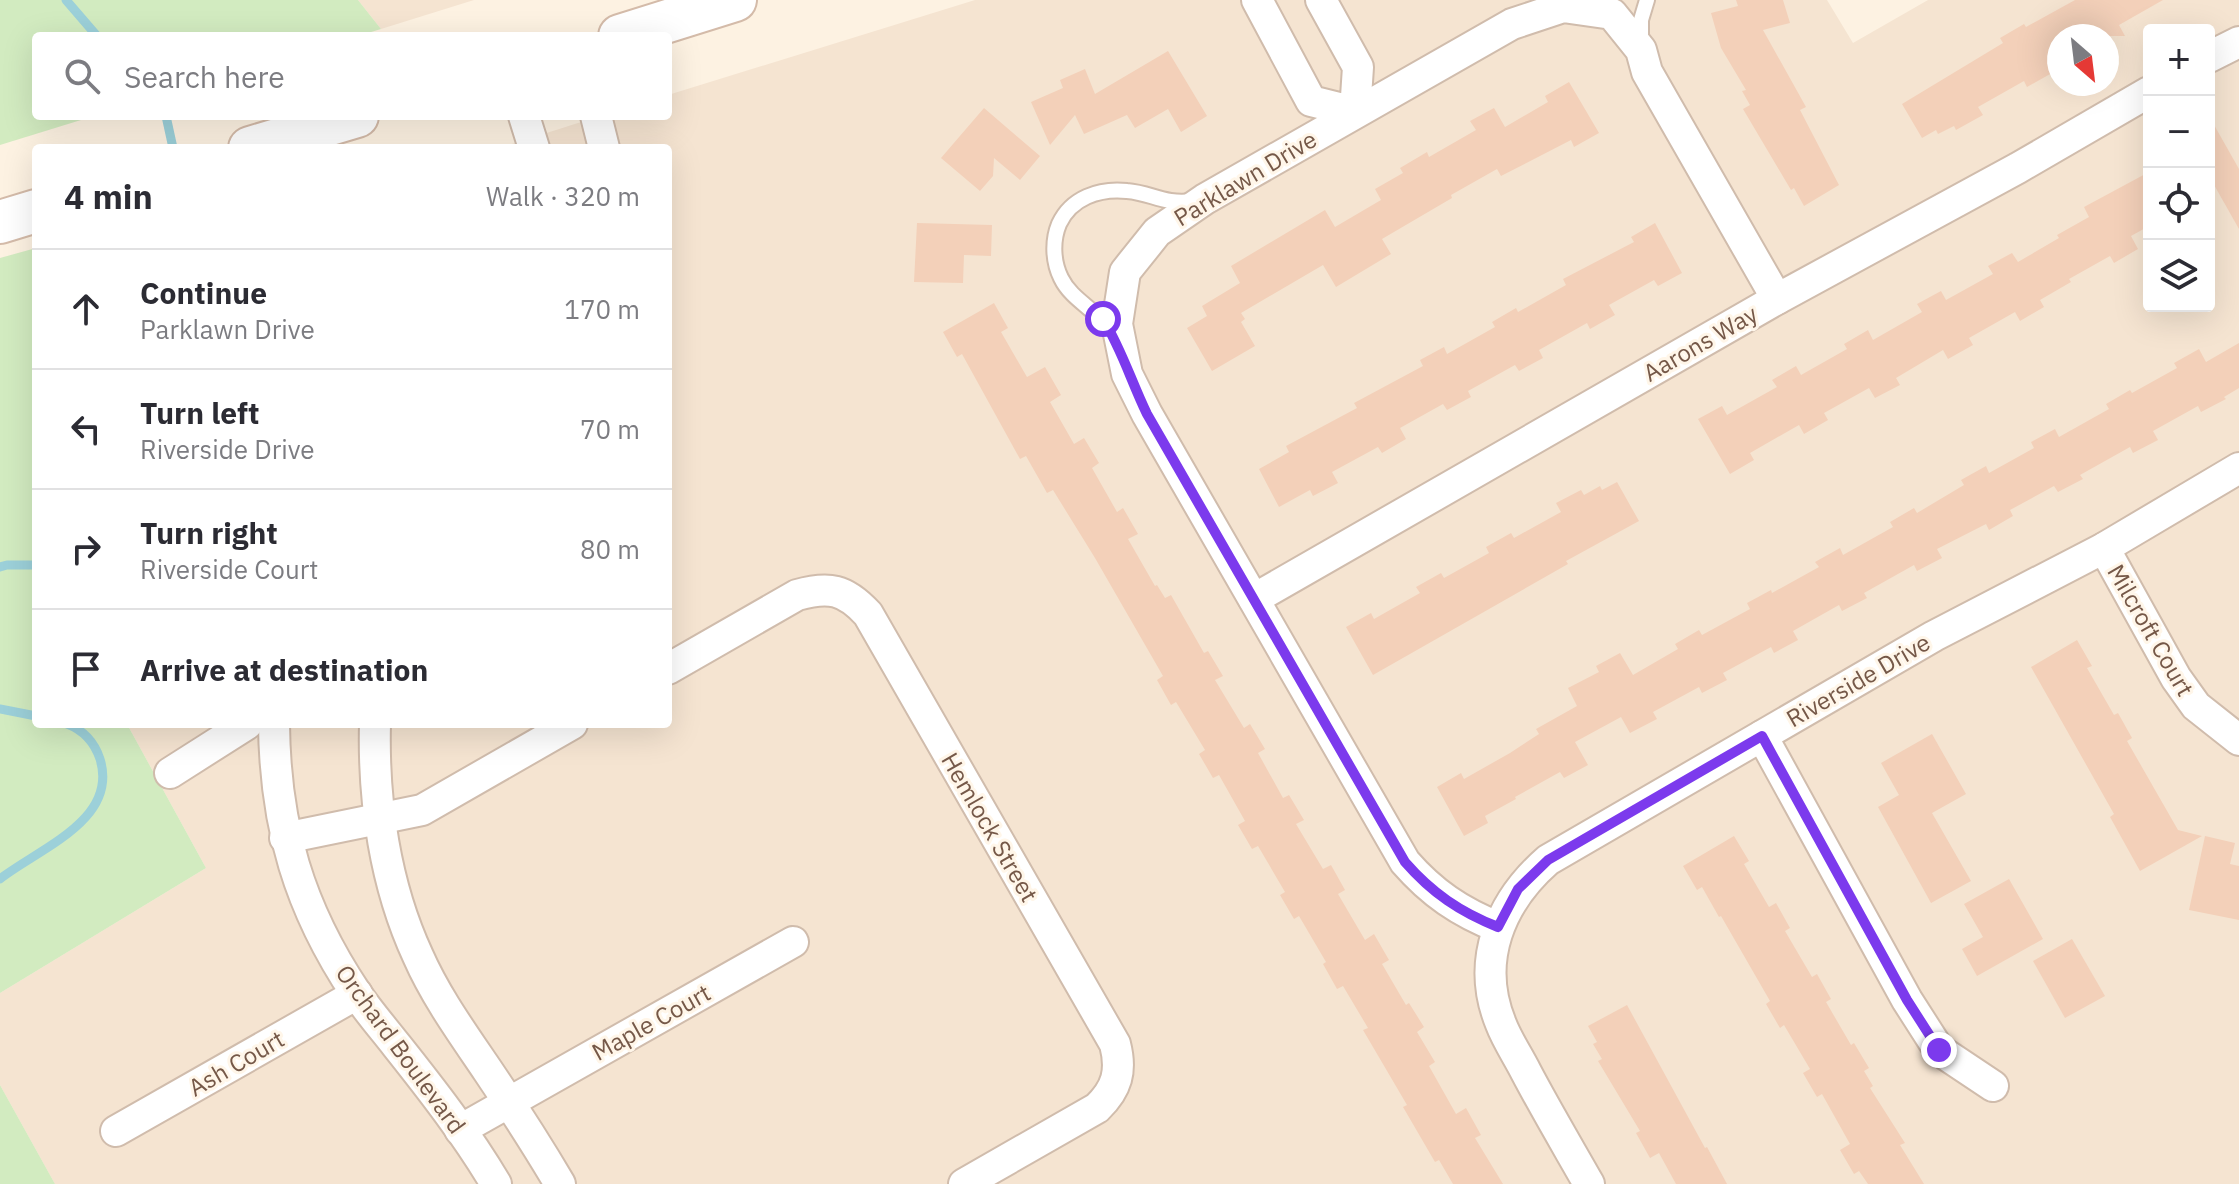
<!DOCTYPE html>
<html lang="en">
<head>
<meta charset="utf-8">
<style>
  body { margin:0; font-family:"IBM Plex Sans",sans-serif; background:#f7f7f7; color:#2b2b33 }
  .controls { position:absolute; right:24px; top:24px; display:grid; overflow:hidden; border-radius:8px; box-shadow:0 8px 32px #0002 }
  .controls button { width:72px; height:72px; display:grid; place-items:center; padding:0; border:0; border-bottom:2px solid #e1e1e2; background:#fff; color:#2b2b33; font:40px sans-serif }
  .compass { position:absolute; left:2047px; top:24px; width:72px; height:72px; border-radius:50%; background:#fff; box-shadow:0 8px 32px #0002; rotate:152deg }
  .stop { position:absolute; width:24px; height:24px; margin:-18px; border:6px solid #7c3aed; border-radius:50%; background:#fff }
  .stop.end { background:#7c3aed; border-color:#fff; box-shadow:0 2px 8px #0008 }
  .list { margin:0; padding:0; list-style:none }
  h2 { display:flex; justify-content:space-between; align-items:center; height:104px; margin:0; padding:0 32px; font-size:34px }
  h2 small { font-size:26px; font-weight:400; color:#7c7c81 }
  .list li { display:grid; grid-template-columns:52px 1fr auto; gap:24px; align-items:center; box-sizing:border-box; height:120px; padding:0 32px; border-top:2px solid #e1e1e2 }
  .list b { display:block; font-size:30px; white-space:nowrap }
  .list p { margin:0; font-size:26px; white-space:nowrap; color:#7c7c81 }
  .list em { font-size:26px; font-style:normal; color:#7c7c81 }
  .icon { flex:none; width:44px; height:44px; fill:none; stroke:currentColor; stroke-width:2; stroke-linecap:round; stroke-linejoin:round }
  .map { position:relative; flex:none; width:2239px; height:1184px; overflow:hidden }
  .search { position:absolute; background:#fff; box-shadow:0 8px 32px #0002; left:32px; top:32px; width:640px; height:88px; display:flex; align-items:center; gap:20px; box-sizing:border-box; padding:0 28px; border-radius:8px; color:#7c7c81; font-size:30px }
  .panel { position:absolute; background:#fff; box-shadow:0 8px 32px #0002; left:32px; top:144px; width:640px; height:584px; border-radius:8px }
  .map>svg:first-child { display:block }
  .residential { fill:#f5e4d1; fill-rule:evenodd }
  .green { fill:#d2ebc0 }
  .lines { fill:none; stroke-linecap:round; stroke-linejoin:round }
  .stream { stroke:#9cd0d9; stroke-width:9 }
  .building { fill:#f3d0b9 }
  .service-casing { stroke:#d0bcac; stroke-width:18 }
  .minor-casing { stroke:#d0bcac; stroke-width:34 }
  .secondary-casing { stroke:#d4bba9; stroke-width:46 }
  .service { stroke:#fff; stroke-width:14 }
  .minor { stroke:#fff; stroke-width:30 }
  .secondary { stroke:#fff; stroke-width:42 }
  .route { stroke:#7c3aed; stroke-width:10 }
  .labels { text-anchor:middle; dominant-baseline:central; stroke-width:6; stroke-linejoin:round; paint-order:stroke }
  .street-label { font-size:24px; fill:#755848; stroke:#fff6e9 }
</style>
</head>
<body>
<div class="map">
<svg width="2239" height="1184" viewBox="0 0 2239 1184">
  <rect width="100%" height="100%" fill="#fdf2e2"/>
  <!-- residential -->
  <g class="residential">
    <polygon points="358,0 474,0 381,29"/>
    <path d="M975,0H1827L1853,43L1928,0H2239V1184H55L0,1085V993L206,868L127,724H668V148H499L600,116H668V95ZM2149,30H2209V306H2149ZM2059,36H2107V84H2059Z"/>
  </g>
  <!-- green -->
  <g class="green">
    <polygon points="0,0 358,0 381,29 358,36 36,36 36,116 94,116 0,145"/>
    <polygon points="36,248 36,724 127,724 206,868 0,993 0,258"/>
    <polygon points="0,1085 55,1184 0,1184"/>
  </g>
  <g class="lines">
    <!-- stream -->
    <g class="stream">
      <polyline points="66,0 97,36"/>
      <polyline points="166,116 173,148"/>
      <polyline points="0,567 7,565 36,565"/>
      <polyline points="0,709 36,716"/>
      <path d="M0,879C38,849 119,820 100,759C94,741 83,730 67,724"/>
    </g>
  </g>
  <!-- building -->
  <g class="building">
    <polygon points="1736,0 1783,0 1790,23 1763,30 1806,107 1800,110 1839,185 1804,206 1794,188 1791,190 1743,109 1750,105 1742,91 1746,90 1721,48 1711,13 1738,6"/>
    <polygon points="2075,0 2163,0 2119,25 2125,36 2059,36 2059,69 2027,87 2024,81 1978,107 1983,115 1956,130 1954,126 1938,134 1936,130 1922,138 1902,104 2003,43 2000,38 2024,24 2026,27"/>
    <polygon points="1168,51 1207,116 1181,132 1168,109 1135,128 1127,115 1084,134 1075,115 1050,145 1031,102 1063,88 1060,80 1085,69 1095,94"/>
    <polygon points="1569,82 1599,133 1574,147 1571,140 1501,176 1497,169 1451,195 1452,198 1382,239 1391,254 1336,287 1323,265 1241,313 1245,319 1241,322 1255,346 1212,371 1187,328 1207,316 1202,306 1240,283 1231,266 1325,210 1335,227 1381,200 1375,189 1403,173 1400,168 1427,152 1429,157 1476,130 1470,121 1494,108 1505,127 1548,102 1545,96"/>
    <polygon points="984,108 1040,156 1020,180 994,158 993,176 980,191 941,158"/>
    <polygon points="2209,116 2239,169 2239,229 2209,176"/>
    <polygon points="2149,172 2149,226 2131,236 2138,249 2114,263 2110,256 2069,279 2071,282 2040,300 2044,307 2020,321 2015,312 1969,338 1973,345 1948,359 1943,350 1896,378 1900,385 1875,398 1869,388 1824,413 1828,420 1804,434 1799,425 1750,453 1754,460 1730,474 1698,419 1722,406 1727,415 1777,387 1772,380 1796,366 1801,375 1847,349 1844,344 1868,330 1873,340 1922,312 1917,304 1941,291 1946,300 1993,274 1988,266 2012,253 2018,262 2059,238 2057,235 2089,217 2084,207"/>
    <polygon points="917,223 992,225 991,256 964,255 963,283 914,282"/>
    <polygon points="1655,223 1682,273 1658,286 1654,280 1609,305 1615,315 1590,329 1587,323 1539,350 1543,358 1519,371 1515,365 1468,391 1471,397 1447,410 1443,404 1400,428 1406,439 1382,453 1378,447 1332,472 1338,483 1313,496 1310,490 1279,507 1259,469 1289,452 1286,446 1357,408 1354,403 1423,366 1420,360 1444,347 1447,354 1495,327 1492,322 1516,308 1518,312 1566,285 1563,279 1634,242 1631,237"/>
    <polygon points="994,303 1008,328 1001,332 1027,377 1045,367 1061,395 1050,402 1074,444 1084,438 1099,463 1092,468 1117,512 1123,508 1138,534 1128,539 1155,586 1157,585 1165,598 1171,595 1204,653 1208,651 1223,676 1215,680 1244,728 1250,724 1265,749 1258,753 1283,798 1289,795 1304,820 1296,824 1323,869 1331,865 1345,890 1338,894 1365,940 1374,934 1389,960 1382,964 1406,1005 1409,1003 1424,1027 1417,1032 1435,1062 1429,1066 1456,1114 1466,1108 1481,1135 1475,1138 1503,1184 1453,1184 1439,1160 1435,1162 1403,1107 1407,1105 1363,1030 1368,1028 1343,986 1337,989 1323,964 1326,962 1299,916 1294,919 1280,895 1285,892 1258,846 1252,849 1238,825 1245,821 1219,775 1213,778 1199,754 1205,750 1176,702 1171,705 1157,680 1163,676 1095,558 1053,490 1047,493 1026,456 1020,459 962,354 957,357 943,332"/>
    <polygon points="2239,343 2239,388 2224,397 2226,399 2201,412 2198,406 2153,431 2158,440 2133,453 2130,447 2080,475 2083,479 2058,492 2054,486 2010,510 2013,516 1989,530 1986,524 1937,549 1942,558 1917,571 1914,565 1864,593 1867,598 1842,611 1839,605 1793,631 1798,640 1774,653 1771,647 1723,673 1727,680 1702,693 1699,687 1653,712 1657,719 1630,733 1621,717 1575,742 1588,765 1564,778 1560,772 1515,797 1516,799 1485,816 1488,823 1464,836 1437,787 1461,773 1464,779 1510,753 1539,734 1536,729 1577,706 1568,688 1599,672 1596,666 1620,653 1633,675 1678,649 1675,644 1699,630 1702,635 1750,609 1747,603 1771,590 1772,593 1819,567 1815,562 1840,548 1843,555 1893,527 1890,522 1914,508 1917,513 1964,485 1961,480 1986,466 1989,473 2034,448 2031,442 2055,429 2059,437 2109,409 2106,404 2130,390 2132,393 2177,368 2174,363 2199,349 2206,362"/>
    <polygon points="1617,482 1639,521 1566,561 1568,564 1373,675 1346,627 1371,613 1374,619 1420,593 1416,587 1441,573 1444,578 1489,553 1486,547 1511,533 1514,538 1561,512 1556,503 1581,490 1584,495 1600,486 1602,490"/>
    <polygon points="2077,640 2092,666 2087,668 2114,715 2118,713 2132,738 2127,741 2178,830 2202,836 2140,871 2110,817 2114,814 2031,667"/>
    <polygon points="1932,734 1966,794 1932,813 1971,881 1931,903 1878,807 1899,795 1881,763"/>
    <polygon points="1734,836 1749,861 1744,864 1769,907 1776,903 1790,928 1785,931 1812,977 1817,974 1831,999 1826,1002 1851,1045 1854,1043 1869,1068 1864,1071 1873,1086 1870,1088 1905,1143 1900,1145 1924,1184 1868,1184 1859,1171 1854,1174 1840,1150 1850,1144 1822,1094 1817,1097 1803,1073 1810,1069 1784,1025 1780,1028 1766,1004 1770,1001 1721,916 1719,917 1702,887 1697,890 1683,866"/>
    <polygon points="2205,836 2235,843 2230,864 2239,866 2239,920 2189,910"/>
    <polygon points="2009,879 2043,939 1977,976 1962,949 1983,937 1964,904"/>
    <polygon points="2072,939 2105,996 2065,1018 2033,961"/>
    <polygon points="1627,1005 1705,1148 1707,1147 1727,1184 1676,1184 1659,1153 1650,1158 1636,1133 1640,1131 1598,1061 1602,1059 1593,1044 1597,1042 1588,1026"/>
  </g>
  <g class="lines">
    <defs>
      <g id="service">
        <polyline points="1641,45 1641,20 1647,0"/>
        <path d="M1111,332C1098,310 1072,301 1061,278C1053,262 1052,241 1059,224C1071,198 1099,188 1127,191C1152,193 1164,205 1193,201"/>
      </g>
      <g id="minor">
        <polyline points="1257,0 1311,101 1355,112 1358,67 1321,0"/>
        <polyline points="2209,57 2239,42"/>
        <polyline points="524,116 534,148"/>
        <polyline points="596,116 604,148"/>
        <polyline points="2104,548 2176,678 2196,706 2239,740"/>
        <polyline points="1254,599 1777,299 2018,168 2149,92"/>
        <path d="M668,669L797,595C829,586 845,589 868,614L1115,1044C1122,1071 1117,1089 1097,1108L964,1184"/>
        <path d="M274,724C275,826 299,908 356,993C368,1011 383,1028 397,1046C432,1090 467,1135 496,1184"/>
        <path d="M375,724C373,801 385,885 418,956C436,997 463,1034 488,1071C513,1108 537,1145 560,1184"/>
        <polyline points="1762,736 1907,1000 1939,1050 1993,1086"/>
        <polyline points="170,773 247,724"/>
        <polyline points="285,838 422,810 572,724"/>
        <path d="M1498,927C1460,912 1432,893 1405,862L1147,414L1127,374L1117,324L1125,272L1157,232L1205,199L1512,24L1563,7L1612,14L1641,50L1647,72L1777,299"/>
        <polyline points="460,1130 793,942"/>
        <polyline points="116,1131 357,994"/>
        <path d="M1589,1184C1568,1147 1546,1110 1526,1072C1518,1056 1507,1040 1501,1024C1475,961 1500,902 1548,860L1934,636L2104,548L2239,468"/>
      </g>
      <g id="secondary">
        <polyline points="620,36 735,0"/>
        <polyline points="250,148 357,116"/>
        <polyline points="0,222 36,211"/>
      </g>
    </defs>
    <!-- service casing -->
    <use href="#service" class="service-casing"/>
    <!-- minor casing -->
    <use href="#minor" class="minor-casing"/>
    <!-- secondary casing -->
    <use href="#secondary" class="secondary-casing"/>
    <!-- service -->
    <use href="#service" class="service"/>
    <!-- minor -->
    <use href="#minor" class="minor"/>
    <!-- secondary -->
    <use href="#secondary" class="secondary"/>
  </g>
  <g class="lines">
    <!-- route -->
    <path class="route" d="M1103,319C1122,350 1131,381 1147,414L1405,862C1432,893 1460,912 1498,927L1518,889L1548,860L1762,736L1907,1000L1939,1050"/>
  </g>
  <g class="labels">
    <!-- street labels -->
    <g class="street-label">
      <text transform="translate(1245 178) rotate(-31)">Parklawn Drive</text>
      <text transform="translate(1700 343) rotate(-30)">Aarons Way</text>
      <text transform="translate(2151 630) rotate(60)">Milcroft Court</text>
      <text transform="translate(1858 680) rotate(-30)">Riverside Drive</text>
      <text transform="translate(990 827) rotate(60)">Hemlock Street</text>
      <text transform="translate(651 1022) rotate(-29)">Maple Court</text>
      <text transform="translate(401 1049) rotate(54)">Orchard Boulevard</text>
      <text transform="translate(236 1063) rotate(-30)">Ash Court</text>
    </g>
  </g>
</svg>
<div class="controls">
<button>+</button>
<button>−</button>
<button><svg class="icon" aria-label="locate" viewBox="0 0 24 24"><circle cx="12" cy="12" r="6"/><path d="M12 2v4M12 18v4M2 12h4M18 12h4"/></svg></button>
<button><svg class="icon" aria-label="layers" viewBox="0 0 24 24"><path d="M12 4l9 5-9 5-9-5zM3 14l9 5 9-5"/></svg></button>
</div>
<svg class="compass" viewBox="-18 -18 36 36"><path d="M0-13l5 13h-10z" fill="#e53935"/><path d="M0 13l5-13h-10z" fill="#7c7c81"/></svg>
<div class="stop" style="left:1103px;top:319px"></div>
<div class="stop end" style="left:1939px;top:1050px"></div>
<div class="search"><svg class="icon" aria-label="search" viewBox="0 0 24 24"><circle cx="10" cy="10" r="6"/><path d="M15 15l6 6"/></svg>Search here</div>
<section class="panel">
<h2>4 min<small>Walk · 320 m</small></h2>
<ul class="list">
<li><svg class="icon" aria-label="ahead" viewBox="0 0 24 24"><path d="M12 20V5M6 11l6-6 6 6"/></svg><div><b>Continue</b><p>Parklawn Drive</p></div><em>170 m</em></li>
<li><svg class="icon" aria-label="left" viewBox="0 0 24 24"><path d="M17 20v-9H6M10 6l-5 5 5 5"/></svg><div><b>Turn left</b><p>Riverside Drive</p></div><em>70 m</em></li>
<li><svg class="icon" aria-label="right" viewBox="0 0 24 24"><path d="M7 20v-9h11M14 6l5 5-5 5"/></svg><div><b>Turn right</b><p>Riverside Court</p></div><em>80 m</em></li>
<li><svg class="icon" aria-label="arrive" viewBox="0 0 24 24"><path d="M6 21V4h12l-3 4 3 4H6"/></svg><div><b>Arrive at destination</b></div></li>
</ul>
</section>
</div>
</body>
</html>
